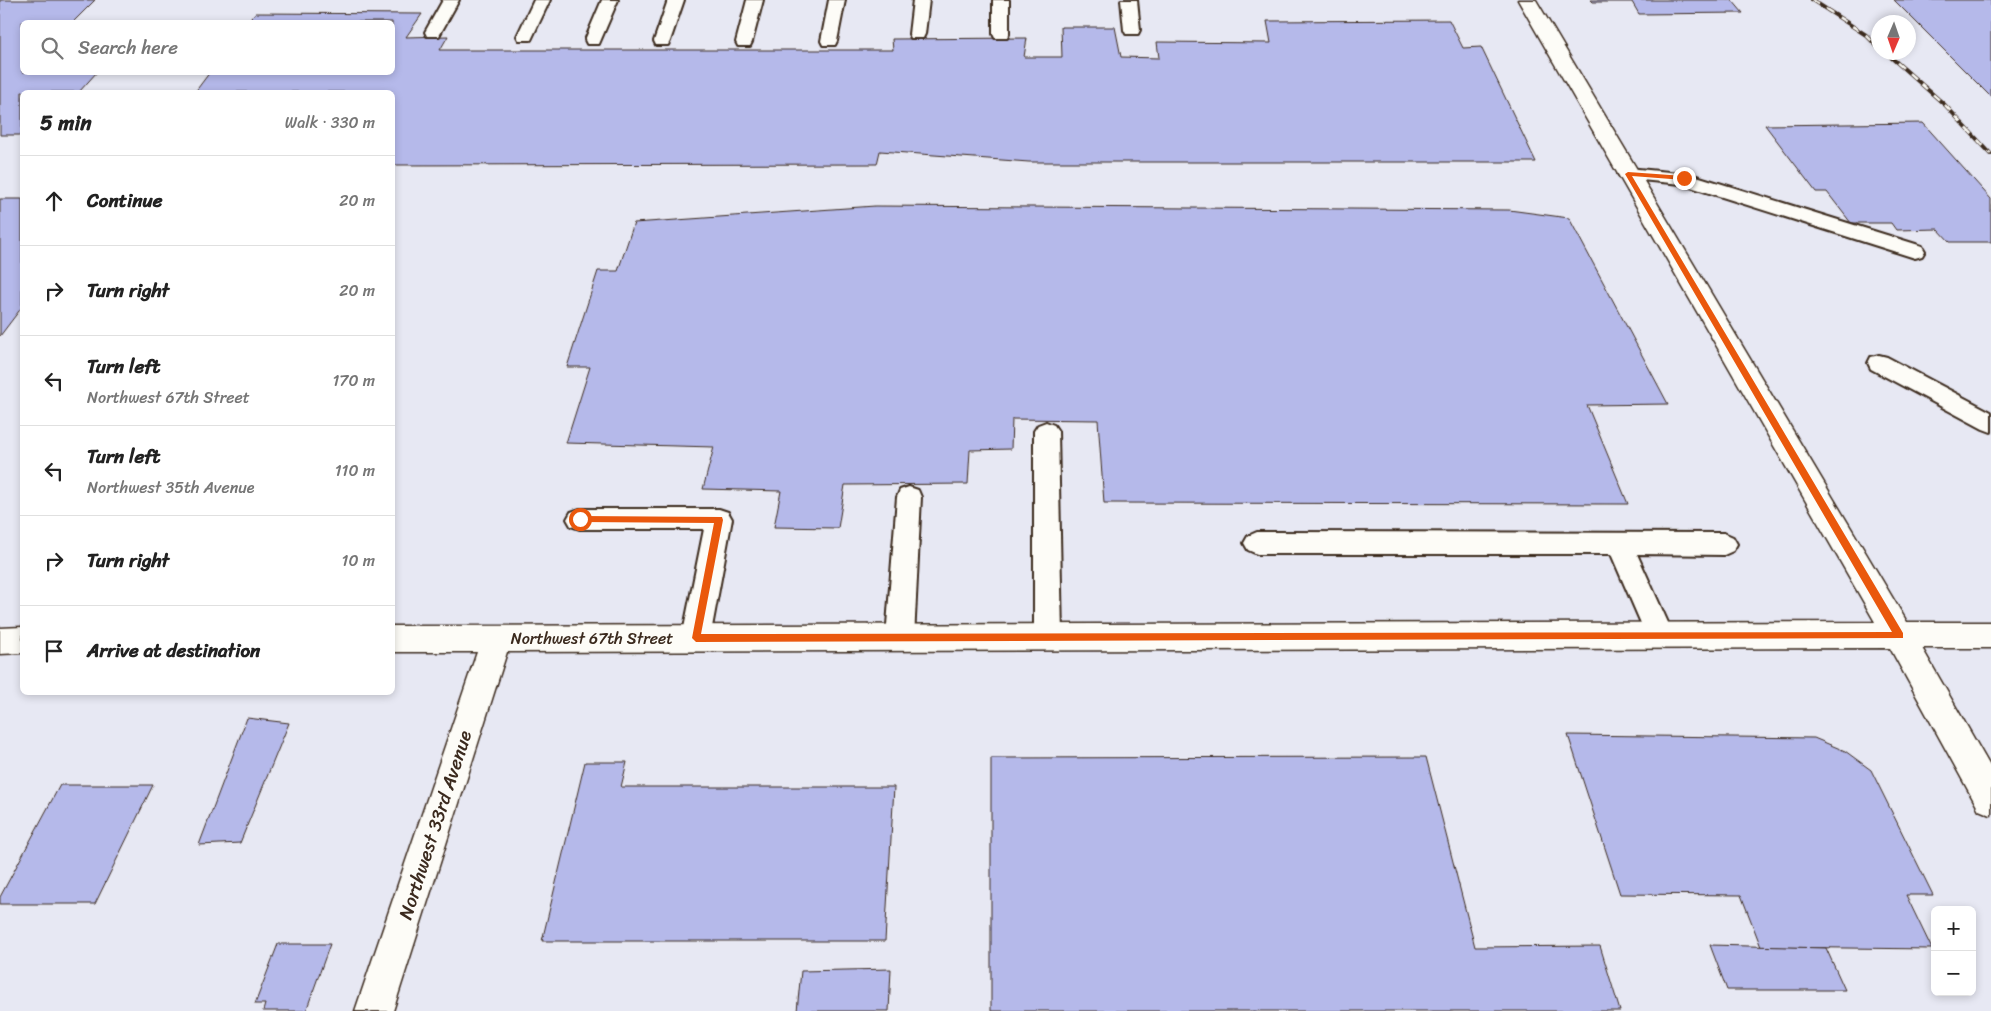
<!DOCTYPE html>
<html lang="en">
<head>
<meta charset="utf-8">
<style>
  body { margin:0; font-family:Sriracha,sans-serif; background:#f6f6f6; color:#222 }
  .controls { position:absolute; right:15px; bottom:15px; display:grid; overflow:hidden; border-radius:8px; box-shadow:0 2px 8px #0003 }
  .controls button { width:45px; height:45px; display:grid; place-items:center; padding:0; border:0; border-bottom:1px solid #e0e0e0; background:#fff; color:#222; font:25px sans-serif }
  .compass { position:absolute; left:1871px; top:15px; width:45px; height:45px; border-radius:50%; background:#fff; box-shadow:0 2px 8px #0003; rotate:182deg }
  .stop { position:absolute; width:15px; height:15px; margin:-11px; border:4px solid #ea580c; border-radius:50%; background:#fff }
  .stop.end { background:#ea580c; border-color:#fff; box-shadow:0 1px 5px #0008 }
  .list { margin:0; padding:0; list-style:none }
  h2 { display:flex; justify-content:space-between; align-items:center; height:65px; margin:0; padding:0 20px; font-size:21px }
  h2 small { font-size:16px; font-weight:400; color:#767676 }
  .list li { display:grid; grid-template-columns:32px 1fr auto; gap:15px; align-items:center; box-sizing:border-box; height:90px; padding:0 20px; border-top:1px solid #e0e0e0 }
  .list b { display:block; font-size:19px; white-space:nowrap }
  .list p { margin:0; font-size:16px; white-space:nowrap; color:#767676 }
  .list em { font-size:16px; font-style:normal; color:#767676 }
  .icon { flex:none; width:28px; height:28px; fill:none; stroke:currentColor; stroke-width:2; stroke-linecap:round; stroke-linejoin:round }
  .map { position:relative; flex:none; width:1991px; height:1011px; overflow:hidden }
  .search { position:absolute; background:#fff; box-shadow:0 2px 8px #0003; left:20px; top:20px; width:375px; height:55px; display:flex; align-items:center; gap:12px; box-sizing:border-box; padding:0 18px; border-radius:8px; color:#767676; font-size:19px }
  .panel { position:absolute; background:#fff; box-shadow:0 2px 8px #0003; left:20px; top:90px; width:375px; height:605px; border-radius:8px }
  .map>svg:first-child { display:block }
  .building { fill:#b5b9ea; stroke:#3b2a1e }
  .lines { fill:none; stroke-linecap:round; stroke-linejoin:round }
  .service-casing { stroke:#3b2a1e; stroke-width:4 }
  .minor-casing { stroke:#3b2a1e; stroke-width:3 }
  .service { fill:#fdfcf7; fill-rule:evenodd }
  .minor { fill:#fdfcf7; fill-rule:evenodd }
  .rail-casing { stroke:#3b2a1e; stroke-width:4 }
  .rail { stroke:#fdfcf7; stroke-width:2.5; stroke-dasharray:8; stroke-linecap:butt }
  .route { fill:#ea580c }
  .labels { text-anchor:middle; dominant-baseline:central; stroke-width:5; stroke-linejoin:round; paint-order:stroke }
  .street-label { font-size:16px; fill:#3b2a1e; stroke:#fdfcf7 }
  .near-street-label { font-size:19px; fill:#3b2a1e; stroke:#fdfcf7 }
</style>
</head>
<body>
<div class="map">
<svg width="1991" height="1011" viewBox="0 0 1991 1011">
  <rect width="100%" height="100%" fill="#e7e8f3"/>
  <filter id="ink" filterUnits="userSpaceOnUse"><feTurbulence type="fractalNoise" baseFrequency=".02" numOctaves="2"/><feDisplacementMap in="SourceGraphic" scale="10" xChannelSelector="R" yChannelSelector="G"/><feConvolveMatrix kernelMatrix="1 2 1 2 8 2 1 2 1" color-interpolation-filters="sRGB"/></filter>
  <g filter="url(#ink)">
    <!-- building -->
    <g class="building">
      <polygon points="0,0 95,0 73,22 22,22 22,72 97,72 79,92 22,92 22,135 0,135"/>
      <polygon points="1591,0 1732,0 1743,13 1639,14 1632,2 1593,2"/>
      <polygon points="1894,0 1991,0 1991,97"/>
      <polygon points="255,13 422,14 406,37 448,36 440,50 893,50 892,39 1027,38 1024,57 1062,57 1061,27 1115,27 1121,57 1159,58 1157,42 1271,43 1267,21 1449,20 1463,48 1481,47 1536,162 1029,162 880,151 877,164 392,165 392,92 195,92 210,72 392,72 392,22 248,22"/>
      <polygon points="1923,123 1991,199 1991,242 1950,242 1938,229 1896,230 1891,223 1851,223 1827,192 1816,192 1765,125"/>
      <polygon points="0,199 22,199 22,307 0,336"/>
      <polygon points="875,206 1509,210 1569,218 1668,404 1587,405 1628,504 1104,503 1098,420 1012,419 1011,449 970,450 968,484 845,485 838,528 774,527 781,491 703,489 714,447 566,443 590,367 567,367 598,271 618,271 634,223"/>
      <polygon points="247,718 289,723 240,843 199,845"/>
      <polygon points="1568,735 1814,738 1845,751 1871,770 1933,895 1906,895 1932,949 1761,947 1741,895 1620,894"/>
      <polygon points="1426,757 1475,947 1600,946 1620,1011 991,1011 991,758"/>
      <polygon points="585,762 627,762 621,787 894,787 885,941 542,941"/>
      <polygon points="60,785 153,785 95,904 0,904 0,897"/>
      <polygon points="278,944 330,944 306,1011 263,1011 265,1004 255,1004"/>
      <polygon points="1710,945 1826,948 1845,990 1727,990"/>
      <polygon points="891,969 889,1011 797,1011 801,971"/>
    </g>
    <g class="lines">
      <defs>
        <g id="service">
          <polygon points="443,0 459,0 439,36 427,36 425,32"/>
          <polygon points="534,0 550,0 531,40 519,40 517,36"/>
          <polygon points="602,0 618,0 599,44 587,44 585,40"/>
          <polygon points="668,0 684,0 670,41 668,45 656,45 654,41"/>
          <polygon points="747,0 763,0 752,42 750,46 738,46 736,42"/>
          <polygon points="829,0 845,0 837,41 835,45 823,45 821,41"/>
          <polygon points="913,0 929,0 925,34 923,38 911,38 909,34"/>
          <polygon points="993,0 1009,0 1009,34 1007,38 995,38 993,34"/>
          <polygon points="1121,0 1137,0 1140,30 1138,34 1126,34 1124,30"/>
          <polygon points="1628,168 1690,174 1922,246 1925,251 1922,256 1915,258 1681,184 1621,178 1618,174 1621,170"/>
          <polygon points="1879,355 1887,357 1991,412 1991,432 1983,429 1871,369 1868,363 1871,357"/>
          <polygon points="1046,422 1054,425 1058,431 1062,637 1058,645 1048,649 1038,645 1034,637 1034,431 1038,425"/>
          <polygon points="909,487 918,490 921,497 914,638 910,646 900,650 890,646 886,638 897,497 900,490"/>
          <polygon points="580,509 719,509 728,512 732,519 710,638 706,646 696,650 686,646 682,638 704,529 580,529 571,526 567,519 571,512"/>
          <polygon points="1257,532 1724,533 1733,537 1737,544 1733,551 1724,555 1637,554 1674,636 1670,644 1660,648 1650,644 1611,554 1257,554 1248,550 1244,543 1248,536"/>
        </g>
        <g id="minor">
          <polygon points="1518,0 1536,0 1907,622 1991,622 1991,648 1922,648 1991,768 1991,815 1979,810 1890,648 507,652 393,1011 355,1011 477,652 392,652 392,626 1875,622"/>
          <polygon points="22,627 22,653 0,654 0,628"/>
        </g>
      </defs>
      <!-- service casing -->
      <use href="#service" class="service-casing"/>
      <!-- minor casing -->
      <use href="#minor" class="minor-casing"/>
      <!-- service -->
      <use href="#service" class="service"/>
      <!-- minor -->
      <use href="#minor" class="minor"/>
      <defs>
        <g id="rail">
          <polyline points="1812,0 1866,35 1878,47"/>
          <polyline points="1885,52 1945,105 1991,154"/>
        </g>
      </defs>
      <!-- rail casing -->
      <use href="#rail" class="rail-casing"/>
      <!-- rail -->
      <use href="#rail" class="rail"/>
    </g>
  </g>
  <!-- route -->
  <polygon class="route" points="1628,172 1684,176 1687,178 1684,180 1632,176 1903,633 1903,638 696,642 692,638 714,523 580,522 576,519 580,516 722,517 723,520 701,634 1892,632 1625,174"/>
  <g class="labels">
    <!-- street labels -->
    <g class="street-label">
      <text x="592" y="638">Northwest 67th Street</text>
    </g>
    <!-- near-street labels -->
    <g class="near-street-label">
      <text transform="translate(435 825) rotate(-72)">Northwest 33rd Avenue</text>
    </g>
  </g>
</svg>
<div class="controls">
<button>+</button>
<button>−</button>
</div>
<svg class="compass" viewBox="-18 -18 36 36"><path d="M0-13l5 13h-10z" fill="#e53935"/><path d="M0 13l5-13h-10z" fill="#767676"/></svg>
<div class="stop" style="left:580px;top:519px"></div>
<div class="stop end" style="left:1684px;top:178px"></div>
<div class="search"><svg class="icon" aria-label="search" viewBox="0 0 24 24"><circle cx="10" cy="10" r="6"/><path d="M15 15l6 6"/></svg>Search here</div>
<section class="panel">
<h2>5 min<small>Walk · 330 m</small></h2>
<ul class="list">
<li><svg class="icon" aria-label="ahead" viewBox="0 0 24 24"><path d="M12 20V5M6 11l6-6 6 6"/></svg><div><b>Continue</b></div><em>20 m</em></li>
<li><svg class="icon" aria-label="right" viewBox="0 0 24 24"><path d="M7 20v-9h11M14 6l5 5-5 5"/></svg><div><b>Turn right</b></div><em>20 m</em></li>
<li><svg class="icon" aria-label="left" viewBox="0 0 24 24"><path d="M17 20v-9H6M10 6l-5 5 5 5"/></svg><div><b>Turn left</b><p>Northwest 67th Street</p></div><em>170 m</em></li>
<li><svg class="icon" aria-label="left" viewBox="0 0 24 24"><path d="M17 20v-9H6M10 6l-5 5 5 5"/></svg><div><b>Turn left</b><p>Northwest 35th Avenue</p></div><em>110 m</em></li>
<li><svg class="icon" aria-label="right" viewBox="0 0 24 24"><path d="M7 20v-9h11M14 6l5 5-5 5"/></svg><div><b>Turn right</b></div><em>10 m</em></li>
<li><svg class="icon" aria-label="arrive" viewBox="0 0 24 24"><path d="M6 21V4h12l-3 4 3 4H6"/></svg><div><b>Arrive at destination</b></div></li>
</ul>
</section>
</div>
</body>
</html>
